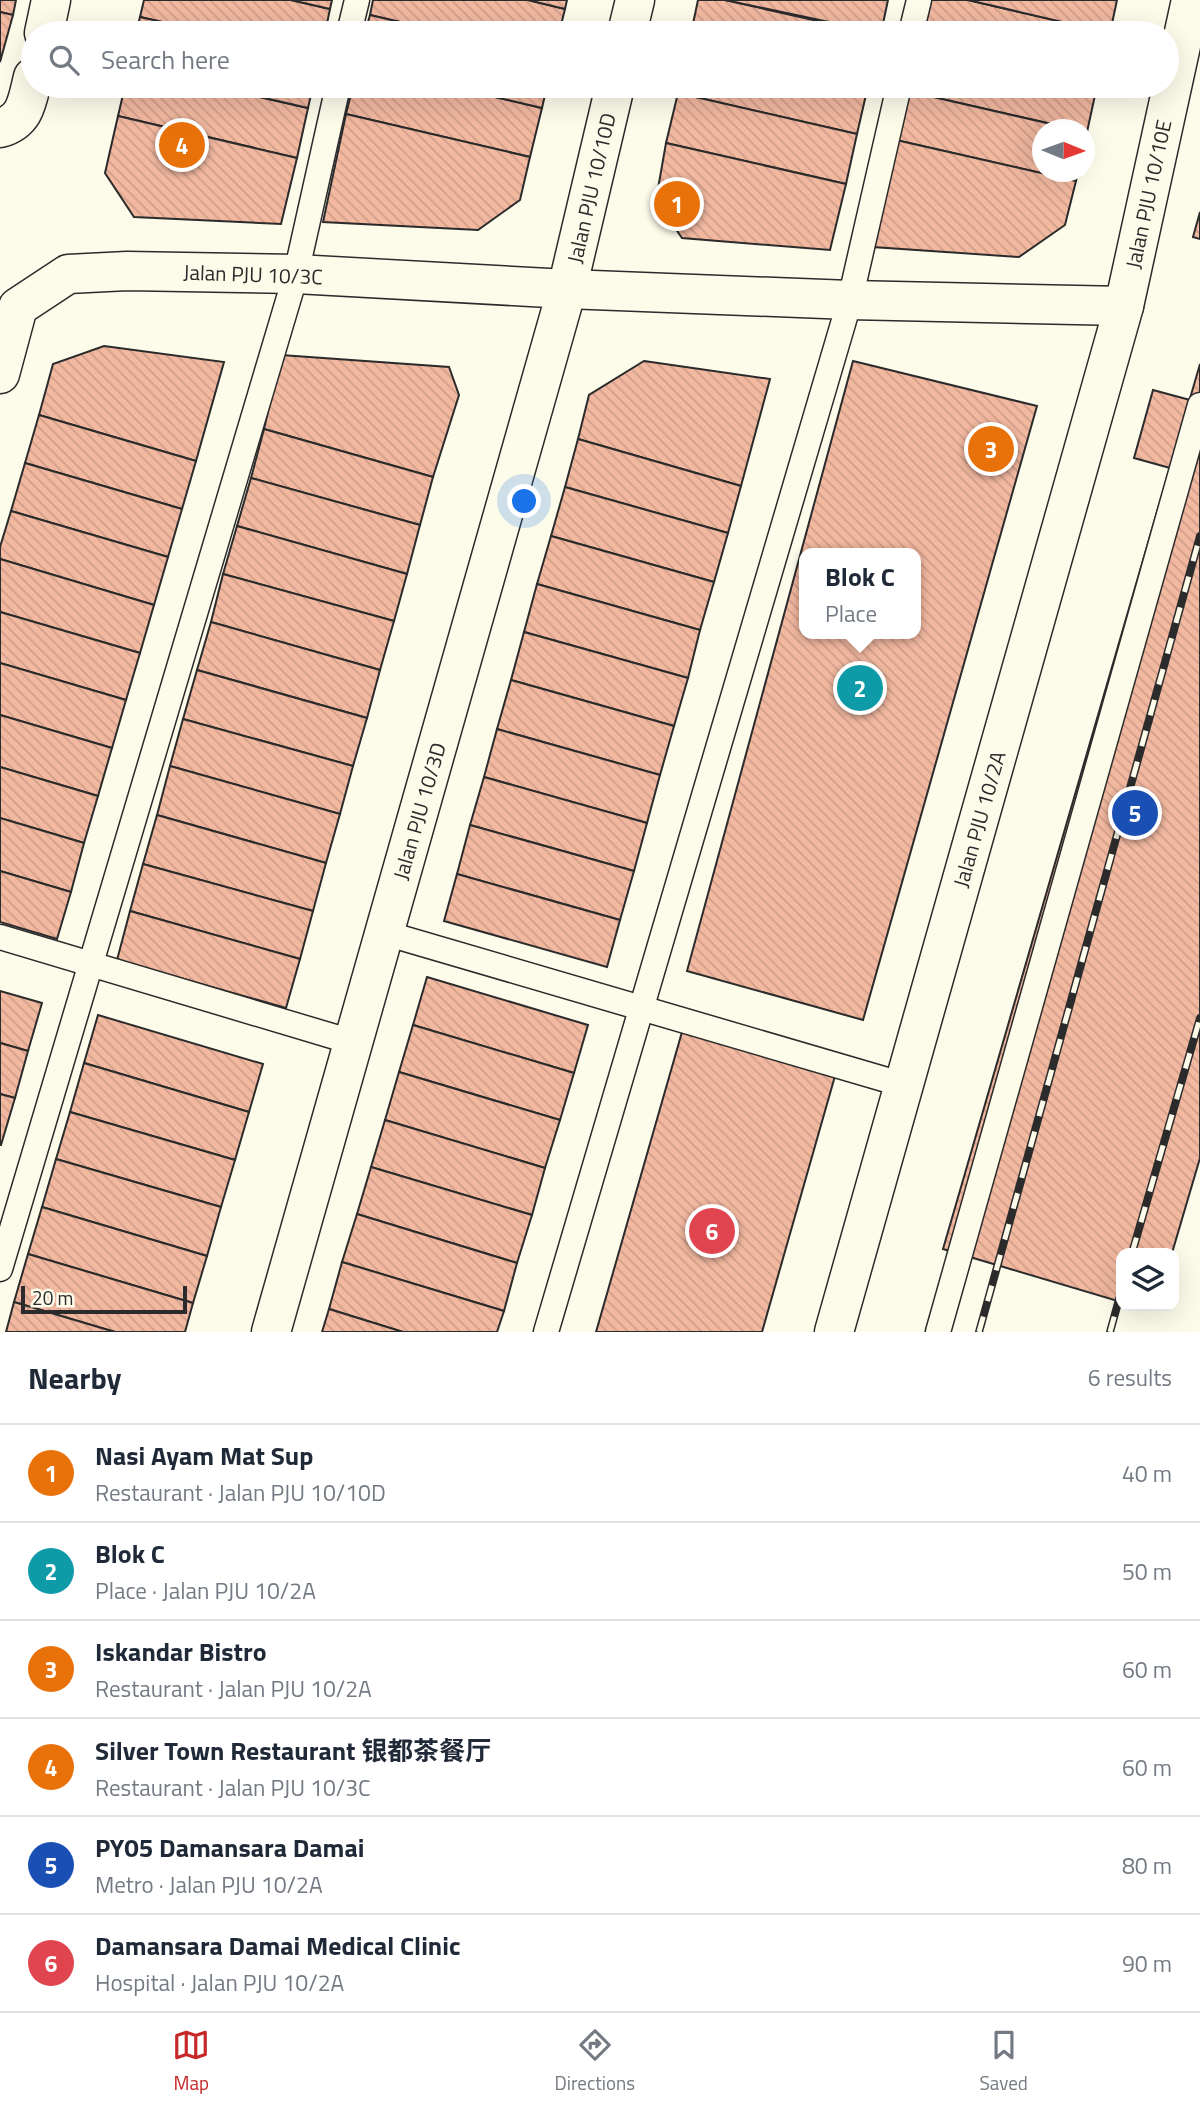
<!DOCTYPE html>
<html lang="en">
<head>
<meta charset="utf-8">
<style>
  body { margin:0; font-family:"Titillium Web","Noto Sans SC",sans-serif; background:#f2f2f3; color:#1f2937 }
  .controls { position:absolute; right:21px; bottom:21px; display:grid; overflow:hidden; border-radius:14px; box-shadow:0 7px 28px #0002 }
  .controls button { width:63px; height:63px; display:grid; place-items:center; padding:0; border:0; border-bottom:2px solid #e0e1e3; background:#fff; color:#1f2937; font:35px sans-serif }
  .compass { position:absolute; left:1032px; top:119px; width:63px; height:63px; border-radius:50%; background:#fff; box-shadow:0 7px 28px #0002; rotate:91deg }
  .scale { position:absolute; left:21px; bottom:18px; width:166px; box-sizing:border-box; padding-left:7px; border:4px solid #2b2b2b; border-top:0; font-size:19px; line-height:24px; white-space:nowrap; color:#2b2b2b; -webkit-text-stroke:5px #fdfbea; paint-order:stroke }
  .you { position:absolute; left:525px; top:502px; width:24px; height:24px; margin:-18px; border:5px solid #fff; border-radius:50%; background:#1a73e8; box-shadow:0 0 0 10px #1a73e833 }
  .badge { display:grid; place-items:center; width:46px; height:46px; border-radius:50%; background:#c62828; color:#fff; font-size:23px; font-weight:700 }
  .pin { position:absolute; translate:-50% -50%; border:4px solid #fff; box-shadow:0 2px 7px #0006 }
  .popup { position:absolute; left:799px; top:548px; width:122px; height:91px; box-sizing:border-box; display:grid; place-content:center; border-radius:14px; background:#fff; filter:drop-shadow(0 2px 5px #0005); font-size:23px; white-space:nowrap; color:#747a83 }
  .popup b { font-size:26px; color:#1f2937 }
  .popup::after { content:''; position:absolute; left:50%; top:100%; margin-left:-14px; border:14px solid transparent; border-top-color:#fff }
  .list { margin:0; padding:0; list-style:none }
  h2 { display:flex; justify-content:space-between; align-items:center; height:91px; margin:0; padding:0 28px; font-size:30px }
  h2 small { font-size:23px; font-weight:400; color:#747a83 }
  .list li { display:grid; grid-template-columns:46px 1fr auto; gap:21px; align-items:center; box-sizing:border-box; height:98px; padding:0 28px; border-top:2px solid #e0e1e3 }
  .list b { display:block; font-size:26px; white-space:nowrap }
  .list p { margin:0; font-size:23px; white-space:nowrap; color:#747a83 }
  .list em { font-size:23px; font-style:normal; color:#747a83 }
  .icon { flex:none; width:38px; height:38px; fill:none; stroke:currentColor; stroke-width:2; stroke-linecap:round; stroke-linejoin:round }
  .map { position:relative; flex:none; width:1200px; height:1332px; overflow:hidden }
  .search { position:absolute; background:#fff; box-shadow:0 7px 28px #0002; left:21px; right:21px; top:21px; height:77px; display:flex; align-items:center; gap:18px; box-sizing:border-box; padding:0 24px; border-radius:38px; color:#747a83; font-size:26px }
  .sheet { height:679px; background:#fff }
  nav { display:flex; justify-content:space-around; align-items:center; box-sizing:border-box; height:98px; border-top:2px solid #e0e1e3; background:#fff; font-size:19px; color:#747a83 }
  nav a { display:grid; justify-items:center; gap:4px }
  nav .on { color:#c62828 }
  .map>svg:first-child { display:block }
  .building { fill:url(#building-back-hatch); stroke:#2b2b2b; stroke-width:2; fill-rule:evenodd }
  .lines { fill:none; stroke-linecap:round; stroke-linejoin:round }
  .service-casing { stroke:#2b2b2b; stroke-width:27 }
  .minor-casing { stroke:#2b2b2b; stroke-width:41 }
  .service { stroke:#fdfbea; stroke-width:24 }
  .minor { stroke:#fdfbea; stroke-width:38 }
  .rail-casing { stroke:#2b2b2b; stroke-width:8 }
  .rail { stroke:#fdfbea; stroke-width:5; stroke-dasharray:16; stroke-linecap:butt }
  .labels { text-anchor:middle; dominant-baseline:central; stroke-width:5; stroke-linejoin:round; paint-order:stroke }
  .street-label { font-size:21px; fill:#2b2b2b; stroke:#fdfbea }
</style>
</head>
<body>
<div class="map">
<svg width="1200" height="1332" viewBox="0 0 1200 1332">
  <defs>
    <pattern id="building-back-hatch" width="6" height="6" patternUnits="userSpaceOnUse" patternTransform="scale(1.75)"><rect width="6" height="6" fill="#f2b8a0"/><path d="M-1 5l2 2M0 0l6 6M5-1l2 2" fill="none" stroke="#d09e8a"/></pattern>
  </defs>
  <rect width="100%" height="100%" fill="#fdfbea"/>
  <!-- building -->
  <g class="building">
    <polygon points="0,0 16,0 13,15 0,12"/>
    <polygon points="144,0 291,0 330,9 325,33 211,33 140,17"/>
    <polygon points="291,0 332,0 330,9"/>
    <polygon points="373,0 528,0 565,9 559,33 447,33 370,15"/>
    <polygon points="528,0 567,0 565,9"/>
    <polygon points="698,0 725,0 871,33 691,33"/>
    <polygon points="725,0 888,0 881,33"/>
    <polygon points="928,0 968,0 1110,33 920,33"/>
    <polygon points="968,0 1117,0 1110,33"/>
    <polygon points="0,12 13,15 0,62"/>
    <polygon points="370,15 447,33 365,33"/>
    <polygon points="140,17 211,33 136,33"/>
    <polygon points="125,86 212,86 308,108 297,158 118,116"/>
    <polygon points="212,86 313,86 308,108"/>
    <polygon points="353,86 448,86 542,108 530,157 346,114"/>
    <polygon points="448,86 547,86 542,108"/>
    <polygon points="679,86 868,86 857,134 678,93"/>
    <polygon points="908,86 1097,86 1087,132 907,91"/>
    <polygon points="907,91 1077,130 1042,130 1042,172 1078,172 1076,181 896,140"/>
    <polygon points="678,93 857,134 846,184 666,143"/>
    <polygon points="346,114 530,157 520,200 478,230 323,222"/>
    <polygon points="118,116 297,158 281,224 134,217 105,173"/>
    <polygon points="896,140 1076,181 1065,225 1019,257 873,247"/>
    <polygon points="666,143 846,184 830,250 682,238 656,200"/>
    <polygon points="1200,212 1200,239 1193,237"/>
    <polygon points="104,346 224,362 196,461 39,415 53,364"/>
    <polygon points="281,355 449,367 459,395 433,477 264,429"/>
    <polygon points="644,361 770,379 741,486 578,439 589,395"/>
    <path d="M853,361L1037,406L863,1020L687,971ZM804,553H916V634H804Z"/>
    <polygon points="1200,364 1200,1158 1172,1253 1121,1253 1121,1302 943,1249"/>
    <polygon points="1153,390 1190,400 1170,468 1134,458"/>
    <polygon points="39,415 196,461 182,509 25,463"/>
    <polygon points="264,429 433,477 420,525 251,478"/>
    <polygon points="578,439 741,486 728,533 565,487"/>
    <polygon points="25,463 182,509 168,557 11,511"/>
    <polygon points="251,478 420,525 407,574 237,526"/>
    <polygon points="565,487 728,533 714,582 551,536"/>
    <polygon points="11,511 168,557 154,605 0,559 0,547"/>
    <polygon points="237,526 407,574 394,621 223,574"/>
    <polygon points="551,536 714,582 700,630 537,584"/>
    <polygon points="0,559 154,605 140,653 0,612"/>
    <polygon points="223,574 394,621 380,670 211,622"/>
    <polygon points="537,584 700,630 688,678 524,632"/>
    <polygon points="0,612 140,653 126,700 0,663"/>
    <polygon points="211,622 380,670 367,718 197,670"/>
    <polygon points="524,632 688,678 674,726 511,680"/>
    <polygon points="0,663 126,700 112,748 0,715"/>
    <polygon points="197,670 367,718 353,766 183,719"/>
    <polygon points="511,680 674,726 660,775 497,729"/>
    <polygon points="0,715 112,748 98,796 0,767"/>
    <polygon points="183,719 353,766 340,814 170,766"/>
    <polygon points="497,729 660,775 647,823 484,777"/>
    <polygon points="170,766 340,814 326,863 157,815"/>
    <polygon points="0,767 98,796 84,843 0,818"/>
    <polygon points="484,777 647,823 634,871 470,825"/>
    <polygon points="157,815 326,863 313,911 143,864"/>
    <polygon points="0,818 84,843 71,892 0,871"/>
    <polygon points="470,825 634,871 620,920 457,874"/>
    <polygon points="143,864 313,911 300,959 130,911"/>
    <polygon points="0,871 71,892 57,939 0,922"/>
    <polygon points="457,874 620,920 607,967 444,921"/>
    <polygon points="130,911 300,959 286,1008 117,960"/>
    <polygon points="427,977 588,1025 574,1073 413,1025"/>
    <polygon points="0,991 42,1003 28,1051 0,1043"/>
    <polygon points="98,1015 263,1064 249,1112 84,1063"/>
    <polygon points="413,1025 574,1073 560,1120 399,1072"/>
    <polygon points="682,1032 835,1076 762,1332 596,1332"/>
    <polygon points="0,1043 28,1051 15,1098 0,1094"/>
    <polygon points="84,1063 249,1112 235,1160 70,1112"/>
    <polygon points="399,1072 560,1120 545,1168 385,1120"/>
    <polygon points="0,1094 15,1098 1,1145 0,1145"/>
    <polygon points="70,1112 235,1160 221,1207 56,1159"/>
    <polygon points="385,1120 545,1168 532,1215 371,1167"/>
    <polygon points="56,1159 221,1207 207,1256 42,1207"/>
    <polygon points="371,1167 532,1215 517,1263 357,1214"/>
    <polygon points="42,1207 207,1256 193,1303 28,1254"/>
    <polygon points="357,1214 517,1263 504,1311 342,1262"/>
    <polygon points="28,1254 193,1303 185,1332 115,1332 14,1302"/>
    <polygon points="342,1262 504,1311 497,1332 403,1332 329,1309"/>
    <polygon points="14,1302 115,1332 6,1332"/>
    <polygon points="329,1309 403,1332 322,1332"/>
  </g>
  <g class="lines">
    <defs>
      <g id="service">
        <polyline points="349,33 357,0"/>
        <polyline points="911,33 919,0"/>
        <polyline points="385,933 904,1085"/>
        <polyline points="0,937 352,1042"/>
        <polyline points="0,1269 296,274 338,86"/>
        <polyline points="546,1332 850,300 899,86"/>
        <polyline points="938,1332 1200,405"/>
      </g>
      <g id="minor">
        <polyline points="44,33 51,0"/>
        <polyline points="627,33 635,0"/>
        <path d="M0,128C26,121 27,101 33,77"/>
        <polyline points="0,374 18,307 68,274 127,271 296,274 567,289 850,300 1124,306"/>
        <polyline points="271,1332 567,289 615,86"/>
        <polyline points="834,1332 1124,306 1191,0"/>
      </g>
    </defs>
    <!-- service casing -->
    <use href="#service" class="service-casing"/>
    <!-- minor casing -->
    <use href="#minor" class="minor-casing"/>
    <!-- service -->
    <use href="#service" class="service"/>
    <!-- minor -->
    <use href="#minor" class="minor"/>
    <defs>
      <g id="rail">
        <polyline points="1132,1253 1200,1018"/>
        <polyline points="979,1332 1200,536"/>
        <polyline points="1110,1332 1121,1292"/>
      </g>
    </defs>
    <!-- rail casing -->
    <use href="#rail" class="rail-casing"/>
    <!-- rail -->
    <use href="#rail" class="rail"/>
  </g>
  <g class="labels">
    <!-- street labels -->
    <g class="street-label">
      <text transform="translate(591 188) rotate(-77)">Jalan PJU 10/10D</text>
      <text transform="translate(1148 194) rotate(-78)">Jalan PJU 10/10E</text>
      <text transform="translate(253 274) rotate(2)">Jalan PJU 10/3C</text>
      <text transform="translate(419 811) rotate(-74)">Jalan PJU 10/3D</text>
      <text transform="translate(979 819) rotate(-74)">Jalan PJU 10/2A</text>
    </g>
  </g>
</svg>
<div class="controls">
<button><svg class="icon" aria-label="layers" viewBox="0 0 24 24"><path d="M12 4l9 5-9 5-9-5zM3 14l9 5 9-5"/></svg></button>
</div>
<svg class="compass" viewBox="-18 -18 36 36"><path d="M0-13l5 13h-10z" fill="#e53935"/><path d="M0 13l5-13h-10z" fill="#747a83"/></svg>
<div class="scale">20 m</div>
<div class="you"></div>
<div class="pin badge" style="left:677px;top:204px;background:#e8710a">1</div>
<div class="pin badge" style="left:860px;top:688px;background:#0f9aa8">2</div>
<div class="popup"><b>Blok C</b>Place</div>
<div class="pin badge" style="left:991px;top:449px;background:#e8710a">3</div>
<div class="pin badge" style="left:182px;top:145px;background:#e8710a">4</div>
<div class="pin badge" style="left:1135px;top:813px;background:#1a4fb4">5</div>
<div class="pin badge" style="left:712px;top:1231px;background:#e0444e">6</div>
<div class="search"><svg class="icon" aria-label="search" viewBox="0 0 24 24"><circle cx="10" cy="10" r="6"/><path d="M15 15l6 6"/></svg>Search here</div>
</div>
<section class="sheet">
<h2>Nearby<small>6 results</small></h2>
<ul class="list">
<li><span class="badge" style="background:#e8710a">1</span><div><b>Nasi Ayam Mat Sup</b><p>Restaurant · Jalan PJU 10/10D</p></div><em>40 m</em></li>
<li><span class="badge" style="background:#0f9aa8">2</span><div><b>Blok C</b><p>Place · Jalan PJU 10/2A</p></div><em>50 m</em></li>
<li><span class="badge" style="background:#e8710a">3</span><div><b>Iskandar Bistro</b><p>Restaurant · Jalan PJU 10/2A</p></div><em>60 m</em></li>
<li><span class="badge" style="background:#e8710a">4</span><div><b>Silver Town Restaurant 银都茶餐厅</b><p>Restaurant · Jalan PJU 10/3C</p></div><em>60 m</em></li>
<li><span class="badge" style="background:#1a4fb4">5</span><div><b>PY05 Damansara Damai</b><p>Metro · Jalan PJU 10/2A</p></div><em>80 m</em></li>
<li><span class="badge" style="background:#e0444e">6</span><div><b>Damansara Damai Medical Clinic</b><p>Hospital · Jalan PJU 10/2A</p></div><em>90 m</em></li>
</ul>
</section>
<nav>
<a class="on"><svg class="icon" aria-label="map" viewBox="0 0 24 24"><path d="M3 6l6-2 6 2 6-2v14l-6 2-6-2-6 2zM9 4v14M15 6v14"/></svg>Map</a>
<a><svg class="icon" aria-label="directions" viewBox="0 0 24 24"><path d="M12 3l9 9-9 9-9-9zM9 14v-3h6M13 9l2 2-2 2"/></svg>Directions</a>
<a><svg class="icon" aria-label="saved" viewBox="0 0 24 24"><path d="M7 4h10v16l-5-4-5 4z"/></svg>Saved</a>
</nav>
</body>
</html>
